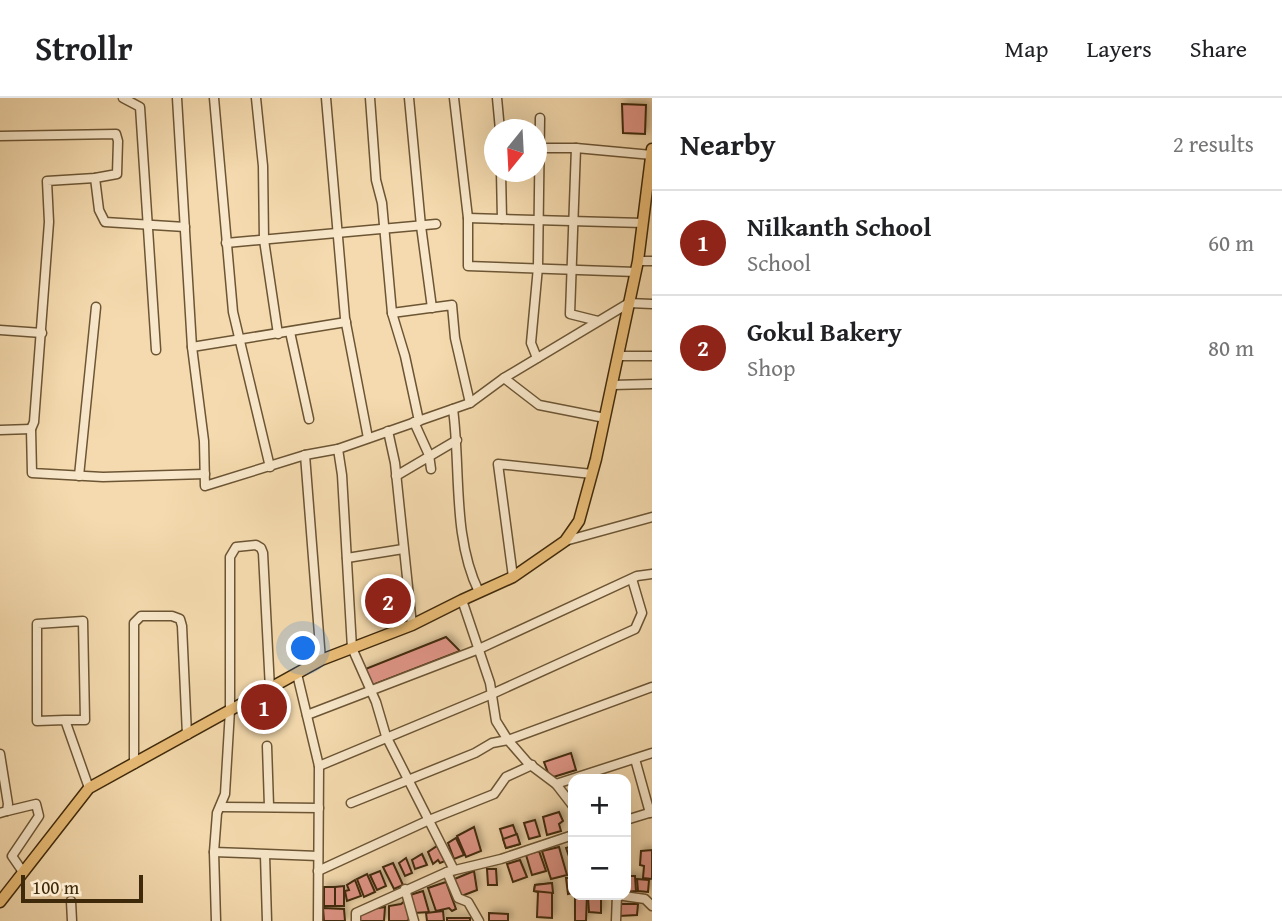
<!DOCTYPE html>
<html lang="en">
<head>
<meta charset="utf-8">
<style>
  body { margin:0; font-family:"Gentium Book Plus",serif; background:#f2f2f2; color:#202124 }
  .controls { position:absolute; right:21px; bottom:21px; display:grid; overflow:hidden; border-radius:14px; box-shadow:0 7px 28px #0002 }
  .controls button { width:63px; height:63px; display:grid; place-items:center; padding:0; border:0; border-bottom:2px solid #e0e0e0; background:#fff; color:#202124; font:35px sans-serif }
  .compass { position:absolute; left:484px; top:21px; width:63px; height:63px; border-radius:50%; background:#fff; box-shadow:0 7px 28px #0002; rotate:198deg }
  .scale { position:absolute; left:21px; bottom:18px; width:122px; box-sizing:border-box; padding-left:7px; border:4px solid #3f290b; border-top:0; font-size:19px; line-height:24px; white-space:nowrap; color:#3f290b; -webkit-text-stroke:5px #f8e7ca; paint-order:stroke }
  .you { position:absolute; left:304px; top:551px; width:24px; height:24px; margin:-18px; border:5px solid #fff; border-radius:50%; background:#1a73e8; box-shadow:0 0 0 10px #1a73e833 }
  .badge { display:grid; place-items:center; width:46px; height:46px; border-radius:50%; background:#8f2418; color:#fff; font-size:23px; font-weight:700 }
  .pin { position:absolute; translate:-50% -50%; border:4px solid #fff; box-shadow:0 2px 7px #0006 }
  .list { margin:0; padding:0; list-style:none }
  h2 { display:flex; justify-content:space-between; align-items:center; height:91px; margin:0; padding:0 28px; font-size:30px }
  h2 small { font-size:23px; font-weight:400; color:#757577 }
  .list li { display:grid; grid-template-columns:46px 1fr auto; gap:21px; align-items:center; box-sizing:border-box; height:105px; padding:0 28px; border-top:2px solid #e0e0e0 }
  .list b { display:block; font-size:26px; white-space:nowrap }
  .list p { margin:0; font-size:23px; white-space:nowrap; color:#757577 }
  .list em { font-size:23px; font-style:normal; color:#757577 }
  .map { position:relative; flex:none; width:652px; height:823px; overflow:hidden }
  header { display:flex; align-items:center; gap:42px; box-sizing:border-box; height:98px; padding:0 35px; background:#fff; border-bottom:2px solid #e0e0e0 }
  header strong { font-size:33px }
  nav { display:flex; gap:38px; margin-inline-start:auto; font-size:24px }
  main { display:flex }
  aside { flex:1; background:#fff }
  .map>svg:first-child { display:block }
  .building { fill:#e09587; stroke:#3f290b; stroke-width:2; filter:url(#shadow) }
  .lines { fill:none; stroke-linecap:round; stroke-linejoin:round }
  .minor-casing { stroke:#6c5534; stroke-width:11 }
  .major-casing { stroke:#3f290b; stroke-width:13 }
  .minor { stroke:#f8e7ca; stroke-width:8 }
  .major { stroke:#eabd77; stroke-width:10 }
</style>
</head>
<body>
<header>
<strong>Strollr</strong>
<nav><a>Map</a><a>Layers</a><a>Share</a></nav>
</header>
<main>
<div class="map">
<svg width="652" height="823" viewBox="0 0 652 823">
  <defs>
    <filter id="shadow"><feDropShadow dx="3" dy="-3" stdDeviation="3.5" flood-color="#0004"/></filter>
  </defs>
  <rect width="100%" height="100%" fill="#f4daae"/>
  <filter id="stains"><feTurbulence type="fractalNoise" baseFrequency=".00286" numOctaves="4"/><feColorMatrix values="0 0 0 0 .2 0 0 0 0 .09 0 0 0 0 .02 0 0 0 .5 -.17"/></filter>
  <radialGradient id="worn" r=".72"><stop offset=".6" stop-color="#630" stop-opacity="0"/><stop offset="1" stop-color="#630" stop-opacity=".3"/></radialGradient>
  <!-- building -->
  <g class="building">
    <polygon points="622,6 646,7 645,36 623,35"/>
    <polygon points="446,539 460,553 370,588 363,572"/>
    <polygon points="571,655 576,672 550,680 544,664"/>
    <polygon points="559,714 563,723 559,726 561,733 547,737 543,719"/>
    <polygon points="535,722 540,738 529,741 524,725"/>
    <polygon points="513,727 520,746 506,750 500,731"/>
    <polygon points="474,729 481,753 466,759 457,738"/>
    <polygon points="517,736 520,746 506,750 503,741"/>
    <polygon points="456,740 464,757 454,761 448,745"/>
    <polygon points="437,748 445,763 440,765 438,762 433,766 428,754"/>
    <polygon points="573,748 573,763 571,764 566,750"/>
    <polygon points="559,749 567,777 551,781 542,753"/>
    <polygon points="652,752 652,781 643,780 644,768 640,767 641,753"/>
    <polygon points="539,753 546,773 532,777 526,757"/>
    <polygon points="422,756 427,767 415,771 412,762"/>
    <polygon points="406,760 412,775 405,778 399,765"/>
    <polygon points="520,762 527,779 513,784 507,766"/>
    <polygon points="393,765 403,787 394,791 383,769"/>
    <polygon points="487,771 496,771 497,787 488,787"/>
    <polygon points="380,773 386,788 377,792 370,777"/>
    <polygon points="474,773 477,792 459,799 452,782"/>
    <polygon points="367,776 375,794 364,799 357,781"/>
    <polygon points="626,778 635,778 636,793 626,794"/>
    <polygon points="566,780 573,780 573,795 568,796"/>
    <polygon points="637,781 649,782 648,794 638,793"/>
    <polygon points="355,782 361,798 347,803 345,793 349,792 347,787"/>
    <polygon points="446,784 456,811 452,813 449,810 436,813 428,790"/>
    <polygon points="552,785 552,820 537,819 538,794 534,793 535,787"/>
    <polygon points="552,785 553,795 534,793 535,787"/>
    <polygon points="344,788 344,808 335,808 335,789"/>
    <rect x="324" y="789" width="11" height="19"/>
    <polygon points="423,793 429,814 414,815 410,797"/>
    <polygon points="575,797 587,797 586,823 575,823"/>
    <polygon points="588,799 601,799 601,815 589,814"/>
    <polygon points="406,802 409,820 408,823 389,823 389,808 401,806"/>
    <polygon points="619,806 638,806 637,817 619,818"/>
    <polygon points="380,808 379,810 385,809 384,823 357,823 361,814 368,814"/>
    <polygon points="323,810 344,811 345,823 324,823"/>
    <polygon points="443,813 444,823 427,823 426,815"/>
    <polygon points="489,815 508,816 508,823 489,823"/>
    <rect x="447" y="820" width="23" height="3"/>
  </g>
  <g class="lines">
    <defs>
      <g id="minor">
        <polyline points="123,0 140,9 156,252"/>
        <polyline points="177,0 192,249 204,343 205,388 305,357 338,351 470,305 504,280 629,205 652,206"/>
        <polyline points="214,0 233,214 270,369"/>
        <polyline points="256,0 263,68 264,142 278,236"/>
        <polyline points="326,0 345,220 368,340"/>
        <polyline points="370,0 376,82 382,105 392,215 405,258 419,323"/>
        <polyline points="409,0 421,128 432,210"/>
        <polyline points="454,0 468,120 468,168 636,174"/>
        <polyline points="497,0 500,32"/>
        <polyline points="0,38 116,36 118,43 117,76 95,80 47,83 49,124 34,324 31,331 32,375 103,379 205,376"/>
        <polyline points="536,50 576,50 652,57"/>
        <polyline points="576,50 570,216 598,223"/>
        <polyline points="501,74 502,121"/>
        <polyline points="95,80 99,112 105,124 185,129"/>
        <polyline points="468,120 643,125"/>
        <polyline points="226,145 436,126"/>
        <polyline points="638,163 652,163"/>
        <polyline points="392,215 452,207 455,240 470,305"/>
        <polyline points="0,232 42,235"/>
        <polyline points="290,234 309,321"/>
        <polyline points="192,249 346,224"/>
        <polyline points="618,258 652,258"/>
        <polyline points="537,260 531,245 538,169 540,20"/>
        <polyline points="504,280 539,307 605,320"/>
        <polyline points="612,287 652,286"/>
        <path d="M453,311C461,371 452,439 479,494"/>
        <polyline points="414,324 429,357 431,371"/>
        <polyline points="0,332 31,331"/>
        <polyline points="388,333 395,365 412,527"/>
        <polyline points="338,351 342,377 352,550 376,604 386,638 454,772"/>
        <polyline points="305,357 321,562"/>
        <polyline points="79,378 96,209"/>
        <polyline points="396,378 457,342"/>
        <polyline points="565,443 652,419"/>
        <polyline points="347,460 403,451"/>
        <polyline points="513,479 498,366 592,376"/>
        <polyline points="462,502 490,585 496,623 508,642 528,665 556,686 573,708"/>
        <polyline points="297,576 319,668 318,823"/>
        <polyline points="307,617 479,551 637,478 652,476"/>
        <polyline points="65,622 85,622 83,523 37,526 37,623 65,622 89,690"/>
        <polyline points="267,648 269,708"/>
        <polyline points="0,656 8,706 7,713 0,715"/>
        <polyline points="635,661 650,715"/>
        <polyline points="134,666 134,525 141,518 172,518 180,521 182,528 187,637"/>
        <polyline points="319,668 492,596 635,531 642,515 632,481"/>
        <polyline points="556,686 652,655"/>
        <polyline points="351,705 475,655 492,645 508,642 652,589"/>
        <polyline points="220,709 319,710"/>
        <polyline points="7,713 36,706 39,718 12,758 23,774"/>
        <polyline points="626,722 652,714"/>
        <polyline points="214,754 318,758"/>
        <polyline points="265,757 267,823"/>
        <polyline points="318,773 429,722 494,696 506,679 532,667"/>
        <polyline points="447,774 458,800 468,804 479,823"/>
        <polyline points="405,791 414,823"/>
        <polyline points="617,797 645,801 652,808"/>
        <polyline points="71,803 72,823"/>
        <polyline points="216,823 214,754 217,715 225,696 230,612 230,459 236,449 256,447 261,450 263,455 270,591"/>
        <polyline points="356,823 356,815 447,774 501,761 573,737"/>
        <polyline points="616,823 617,797"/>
      </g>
      <polyline id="major" points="0,804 89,690 321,562 412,527 462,502 513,479 565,443 579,423 596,361 638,163 652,51"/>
    </defs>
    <!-- minor casing -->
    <use href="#minor" class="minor-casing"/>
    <!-- major casing -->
    <use href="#major" class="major-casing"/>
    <!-- minor -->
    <use href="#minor" class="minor"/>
    <!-- major -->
    <use href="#major" class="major"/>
  </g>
  <rect width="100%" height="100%" filter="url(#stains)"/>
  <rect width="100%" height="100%" fill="url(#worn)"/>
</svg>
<div class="controls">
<button>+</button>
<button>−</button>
</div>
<svg class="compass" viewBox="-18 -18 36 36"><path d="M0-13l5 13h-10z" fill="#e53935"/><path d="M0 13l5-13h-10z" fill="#757577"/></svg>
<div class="scale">100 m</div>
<div class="you"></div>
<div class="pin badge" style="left:264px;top:609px">1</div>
<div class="pin badge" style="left:388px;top:503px">2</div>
</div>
<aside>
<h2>Nearby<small>2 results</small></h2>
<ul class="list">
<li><span class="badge">1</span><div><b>Nilkanth School</b><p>School</p></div><em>60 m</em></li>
<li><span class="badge">2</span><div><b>Gokul Bakery</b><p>Shop</p></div><em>80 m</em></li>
</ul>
</aside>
</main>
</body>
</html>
